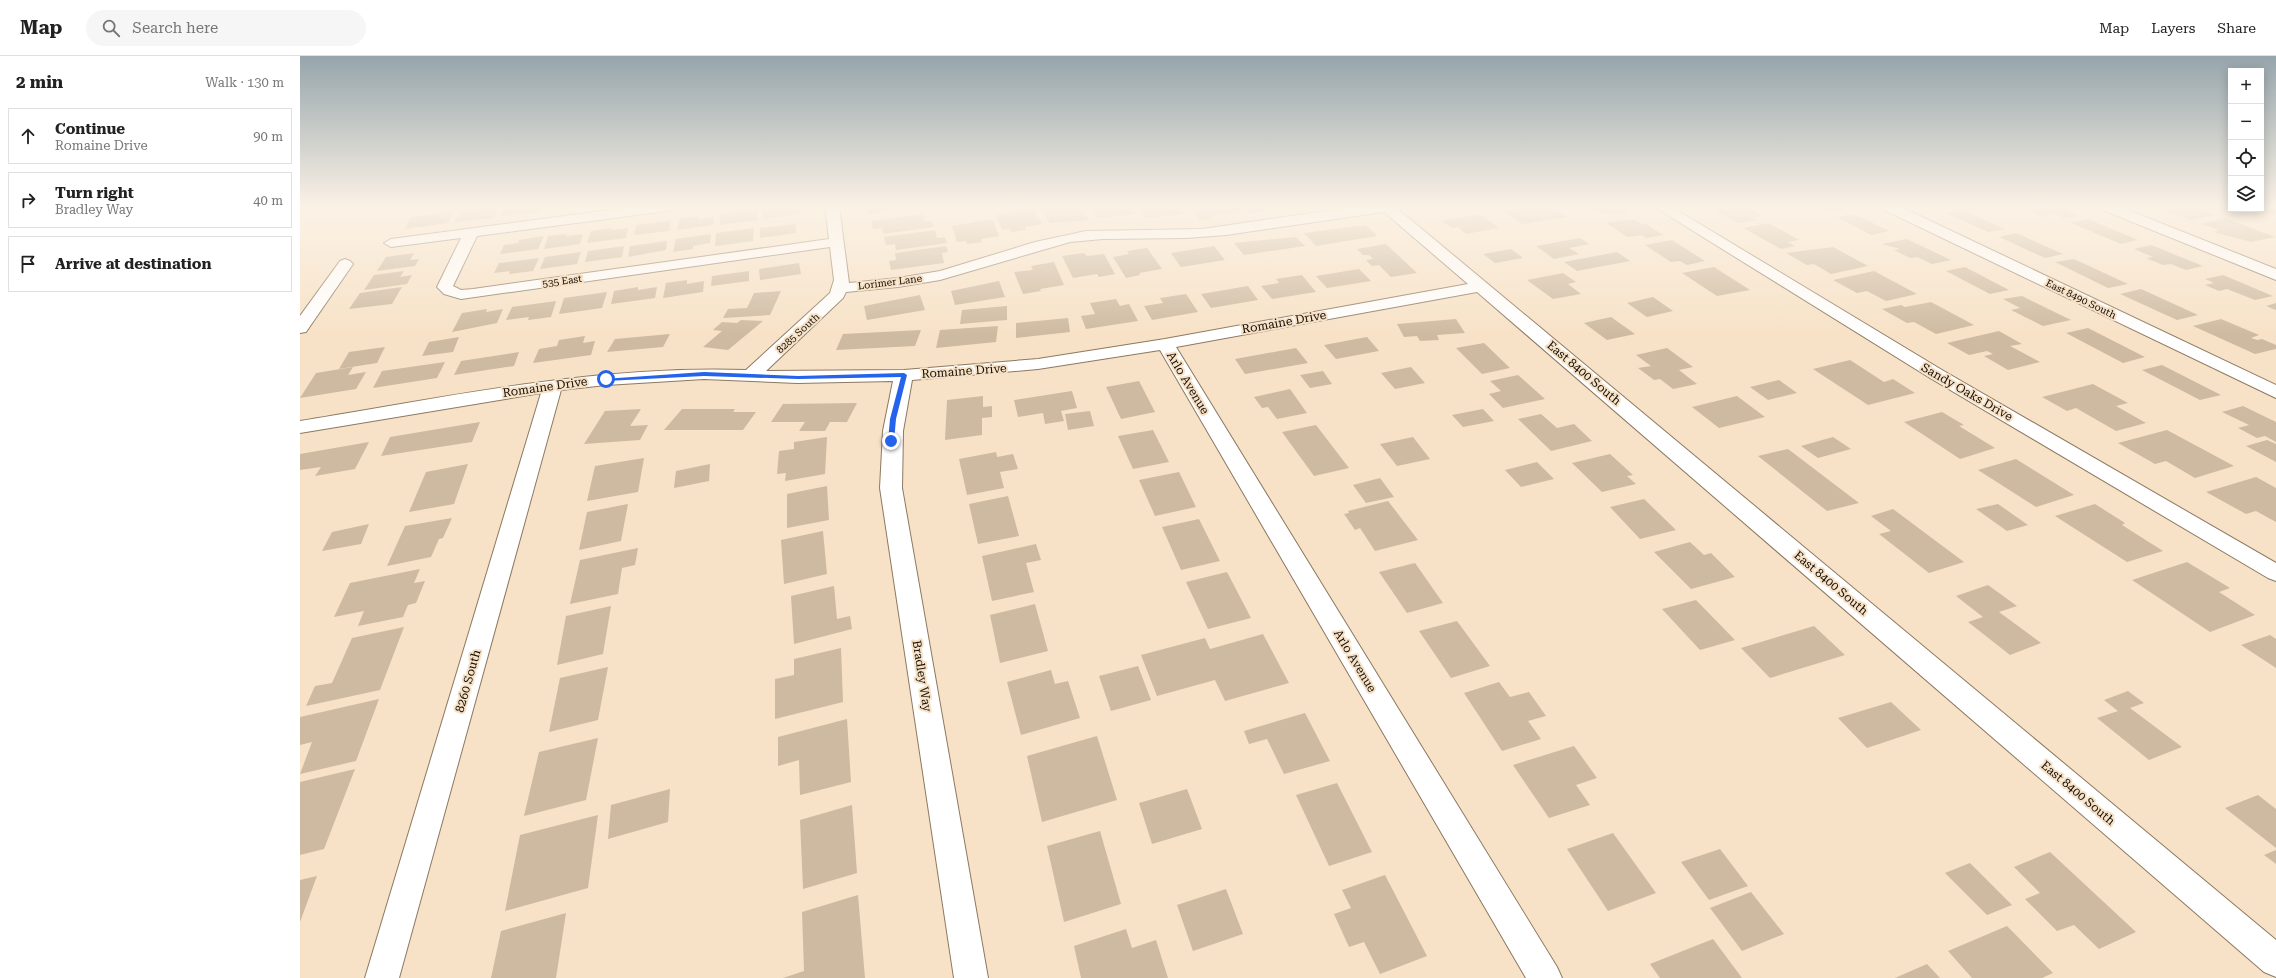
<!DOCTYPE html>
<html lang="en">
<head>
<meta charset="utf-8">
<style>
  body { margin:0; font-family:"Roboto Serif",serif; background:#f6f6f6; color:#222 }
  .controls { position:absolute; right:12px; top:12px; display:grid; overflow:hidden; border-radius:0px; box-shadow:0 2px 10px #0003 }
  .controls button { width:36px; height:36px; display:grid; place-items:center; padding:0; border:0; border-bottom:1px solid #e0e0e0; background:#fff; color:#222; font:20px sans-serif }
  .stop { position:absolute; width:12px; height:12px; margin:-9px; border:3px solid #2563eb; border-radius:50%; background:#fff }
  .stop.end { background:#2563eb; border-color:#fff; box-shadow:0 1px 4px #0008 }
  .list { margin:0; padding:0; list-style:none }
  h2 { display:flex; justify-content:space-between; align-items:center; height:52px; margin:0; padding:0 16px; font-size:17px }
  h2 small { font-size:13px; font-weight:400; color:#767676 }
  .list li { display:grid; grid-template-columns:26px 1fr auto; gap:12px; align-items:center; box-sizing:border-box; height:56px; margin:0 8px 8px; padding:0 8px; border:1px solid #e0e0e0; border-radius:0px }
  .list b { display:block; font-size:15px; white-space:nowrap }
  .list p { margin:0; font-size:13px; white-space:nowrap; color:#767676 }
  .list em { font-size:13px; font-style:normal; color:#767676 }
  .icon { flex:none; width:22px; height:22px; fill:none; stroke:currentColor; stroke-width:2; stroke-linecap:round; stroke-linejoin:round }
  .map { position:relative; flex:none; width:1976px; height:922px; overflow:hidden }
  header { display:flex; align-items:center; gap:24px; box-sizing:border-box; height:56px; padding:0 20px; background:#fff; border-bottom:1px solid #e0e0e0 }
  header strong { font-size:19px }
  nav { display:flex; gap:22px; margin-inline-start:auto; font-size:14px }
  .search { width:280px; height:36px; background:#f6f6f6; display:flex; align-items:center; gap:10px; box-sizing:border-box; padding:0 14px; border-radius:22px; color:#767676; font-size:15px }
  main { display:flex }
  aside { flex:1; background:#fff }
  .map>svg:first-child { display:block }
  .building { fill:#cebaa0 }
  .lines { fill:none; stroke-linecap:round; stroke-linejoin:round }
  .minor-casing { stroke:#8c7961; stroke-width:2 }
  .minor { fill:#fff; fill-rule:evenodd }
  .route { fill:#2563eb }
  .labels { text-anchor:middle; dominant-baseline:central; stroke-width:4; stroke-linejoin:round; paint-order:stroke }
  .far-street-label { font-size:10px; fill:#120c04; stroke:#f7e2c7 }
  .street-label { font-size:12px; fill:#120c04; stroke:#f7e2c7 }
</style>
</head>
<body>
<header>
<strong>Map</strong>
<div class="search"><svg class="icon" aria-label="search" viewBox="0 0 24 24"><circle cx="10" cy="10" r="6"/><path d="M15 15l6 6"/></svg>Search here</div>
<nav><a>Map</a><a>Layers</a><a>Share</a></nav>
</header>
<main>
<aside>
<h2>2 min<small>Walk · 130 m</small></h2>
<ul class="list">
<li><svg class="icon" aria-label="ahead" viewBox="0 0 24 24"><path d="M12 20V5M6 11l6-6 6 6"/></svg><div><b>Continue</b><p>Romaine Drive</p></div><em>90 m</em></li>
<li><svg class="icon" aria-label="right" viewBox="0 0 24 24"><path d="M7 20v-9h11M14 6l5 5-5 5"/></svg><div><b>Turn right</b><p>Bradley Way</p></div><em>40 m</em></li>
<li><svg class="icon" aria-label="arrive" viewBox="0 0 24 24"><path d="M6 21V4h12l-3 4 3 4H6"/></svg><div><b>Arrive at destination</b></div></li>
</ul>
</aside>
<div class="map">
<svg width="1976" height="922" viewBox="0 0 1976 922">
  <rect width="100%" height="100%" fill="#f7e2c7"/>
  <!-- building -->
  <g class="building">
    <polygon points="199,150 193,162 154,166 161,155"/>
    <polygon points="206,150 243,150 241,156 201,160"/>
    <polygon points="473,150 499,150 500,158 463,163 463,152"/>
    <polygon points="566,150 599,150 600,153 568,158"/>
    <polygon points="740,150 780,150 789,164 750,167"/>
    <polygon points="790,150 830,150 836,158 798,162"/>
    <polygon points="837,150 877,150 884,158 846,162"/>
    <polygon points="889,150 937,150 942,155 911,160 913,162 900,164"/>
    <polygon points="945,150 971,150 971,151 967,152 970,155 951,157"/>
    <polygon points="1231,150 1252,150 1267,161 1222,168 1203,155"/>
    <polygon points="1287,150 1319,150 1328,156 1309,159 1304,156 1298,157"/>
    <polygon points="1406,150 1448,150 1461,160 1452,161 1456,164 1438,167"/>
    <polygon points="1518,150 1541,150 1547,153 1529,156"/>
    <polygon points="1727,150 1757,150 1779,160 1763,162 1753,158 1741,161 1728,155 1735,154"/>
    <polygon points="1851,150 1893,150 1915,159 1891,164"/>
    <polygon points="1962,150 1976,150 1976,159 1962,154 1968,153"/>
    <polygon points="734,152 742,168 725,171 726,174 711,176 710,173 702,174 696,159"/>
    <polygon points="457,153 457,164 420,169 421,157"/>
    <polygon points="1663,154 1705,173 1688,176 1646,157"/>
    <polygon points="153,155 148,167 105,173 111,161"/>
    <polygon points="623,158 625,166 632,165 634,171 583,178 582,172 573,173 571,165"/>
    <polygon points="1180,158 1199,172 1166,178 1158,171 1152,172 1142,165"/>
    <polygon points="1555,158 1589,175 1571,179 1537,161"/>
    <polygon points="398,160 398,163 414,161 413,169 377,174 380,162"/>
    <polygon points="1925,162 1975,181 1951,186 1914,176 1919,174 1901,168"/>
    <polygon points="692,163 699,180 681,183 682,186 667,188 666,185 657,186 652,170"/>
    <polygon points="1333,163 1342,168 1346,168 1363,179 1346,182 1342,179 1327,181 1306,167"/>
    <polygon points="1788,163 1838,184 1821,188 1771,167"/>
    <polygon points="371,165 369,175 334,179 336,169"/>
    <polygon points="1469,167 1499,184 1488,186 1495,190 1481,193 1443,172"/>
    <polygon points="496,168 496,177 460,182 460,172"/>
    <polygon points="1066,169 1077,180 1016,190 1004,177"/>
    <polygon points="312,172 311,174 328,172 326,182 287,187 291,175"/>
    <polygon points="454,172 453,185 415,190 416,177"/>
    <polygon points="635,174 637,182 645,181 647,187 596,194 595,188 586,189 584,181"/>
    <polygon points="1716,177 1763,198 1745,202 1699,181"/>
    <polygon points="267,178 266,180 283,178 280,188 244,193 248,180"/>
    <polygon points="411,178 410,187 393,190 393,193 373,196 376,183"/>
    <polygon points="244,180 238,193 200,198 204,189 218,187 219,184"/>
    <polygon points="996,181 1005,190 944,199 934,187"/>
    <polygon points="1280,182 1289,188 1269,192 1279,198 1254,203 1236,190"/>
    <polygon points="1607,183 1651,204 1632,208 1617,201 1610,202 1594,194 1600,193 1582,188"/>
    <polygon points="1372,184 1405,205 1387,209 1380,205 1371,206 1345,189"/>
    <polygon points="367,185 366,194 328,201 330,190"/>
    <polygon points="1086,188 1117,217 1091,221 1079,209 1072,210 1066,204 1073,203 1069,199 1063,199 1057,193"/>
    <polygon points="1851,189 1903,210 1886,214 1871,208 1863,209 1846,202 1853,201 1834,193"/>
    <polygon points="324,190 322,201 285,206 288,195"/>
    <polygon points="646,190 648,196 642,197 644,207 591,214 589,205 596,204 595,197"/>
    <polygon points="914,190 925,204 881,211 871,197"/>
    <polygon points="1533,191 1568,210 1531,218 1514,208 1507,209 1486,197"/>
    <polygon points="847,192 862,213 839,217 840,219 826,222 813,201 829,198 827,195"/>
    <polygon points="1211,193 1223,202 1195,207 1183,198"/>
    <polygon points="281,196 277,208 240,213 245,201"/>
    <polygon points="1317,196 1330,205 1277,215 1264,206"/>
    <polygon points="114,197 110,204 119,203 115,210 77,215 86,201"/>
    <polygon points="784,197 787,200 804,198 815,218 799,221 797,218 773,222 762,200"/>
    <polygon points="239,202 233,215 209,218 210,215 194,217 199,207"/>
    <polygon points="1774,203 1828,228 1808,232 1755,206"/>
    <polygon points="754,206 764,229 740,233 741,235 723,238 714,216 733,214 731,210"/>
    <polygon points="499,207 501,218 460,224 459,213"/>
    <polygon points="1414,211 1450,234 1417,240 1382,217"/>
    <polygon points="1665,211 1709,234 1690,238 1646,215"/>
    <polygon points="1059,213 1071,225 1027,232 1016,220"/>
    <polygon points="104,215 100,221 112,219 107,228 64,234 74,219"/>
    <polygon points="449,215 449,225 411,230 412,220"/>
    <polygon points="1574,215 1617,238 1586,245 1567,235 1557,237 1533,224"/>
    <polygon points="1263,217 1276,226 1268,228 1281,238 1253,243 1227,224"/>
    <polygon points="1002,219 1016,236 972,243 961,230 979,227 976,223"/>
    <polygon points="1923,219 1973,240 1955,244 1927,233 1919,235 1905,229 1914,227 1905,223"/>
    <polygon points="387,224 387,228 404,225 403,236 363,242 366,227"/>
    <polygon points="699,225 705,241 655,249 651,235"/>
    <polygon points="948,230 958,244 911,252 901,238"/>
    <polygon points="102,231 92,248 49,253 60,237"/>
    <polygon points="338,231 338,234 357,231 355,242 311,248 314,235"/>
    <polygon points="1841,233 1898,259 1877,264 1820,238"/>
    <polygon points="481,235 470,259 423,262 428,253 447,252 454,237"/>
    <polygon points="307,236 302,252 259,258 264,242"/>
    <polygon points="886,238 898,256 852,264 844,250 863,247 860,242"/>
    <polygon points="620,239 625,254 567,264 564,250"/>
    <polygon points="1722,240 1771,264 1743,270 1711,254 1720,252 1703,243"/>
    <polygon points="1353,241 1373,255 1347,261 1327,247"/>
    <polygon points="816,243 820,250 829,248 838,265 786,273 781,260 795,258 790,247"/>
    <polygon points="256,245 251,261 228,264 229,261 206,264 212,251"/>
    <polygon points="1631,246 1674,269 1636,278 1614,266 1607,267 1582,253 1601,249 1605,251"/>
    <polygon points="1976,247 1976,254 1966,250"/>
    <polygon points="707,250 707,264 660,268 662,254"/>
    <polygon points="187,253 186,256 203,253 197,267 152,276 162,257"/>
    <polygon points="1311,261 1335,278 1307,284 1284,267"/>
    <polygon points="768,262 770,276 716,282 716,267"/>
    <polygon points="1156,263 1165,277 1137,279 1139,284 1120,285 1117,280 1104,281 1097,268"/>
    <polygon points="1921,263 1959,279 1951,282 1957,284 1962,283 1976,289 1976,293 1955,298 1893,270"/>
    <polygon points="441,264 463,265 428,294 403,291 422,275 413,274 422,266 437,267"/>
    <polygon points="698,270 696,286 636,292 640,274"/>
    <polygon points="1788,272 1845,301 1823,307 1766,277"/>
    <polygon points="621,274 615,290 536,294 543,278"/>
    <polygon points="1699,275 1722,288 1710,290 1740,306 1708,314 1684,300 1693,298 1687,295 1669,299 1647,287"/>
    <polygon points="370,278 363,291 307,296 315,283"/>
    <polygon points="285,280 283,287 295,285 291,299 233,307 239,293 257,290 259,284"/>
    <polygon points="159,281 153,296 122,300 129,286"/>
    <polygon points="1067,281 1079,295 1036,303 1024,289"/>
    <polygon points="1184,287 1210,312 1182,318 1156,292"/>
    <polygon points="85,291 77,307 39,313 49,296"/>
    <polygon points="996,292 1008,307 945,318 935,303"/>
    <polygon points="1367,292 1393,311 1379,314 1397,328 1373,333 1360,323 1354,324 1338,312 1351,310 1336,299"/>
    <polygon points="219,296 214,310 154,319 161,305"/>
    <polygon points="1550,304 1584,326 1593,323 1615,337 1568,349 1513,313"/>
    <polygon points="145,306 137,322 73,332 82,315"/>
    <polygon points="1862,309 1921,339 1900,344 1842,314"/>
    <polygon points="53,311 48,319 66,316 56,333 0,342 16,317"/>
    <polygon points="1111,311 1125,327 1095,333 1081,317"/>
    <polygon points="1023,315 1032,328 1010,332 1000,319"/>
    <polygon points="1218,319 1245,343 1203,352 1189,338 1201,335 1190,325"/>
    <polygon points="1479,324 1497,337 1468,344 1450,331"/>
    <polygon points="839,325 855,356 821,363 806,331"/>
    <polygon points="1793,328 1828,347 1816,350 1846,367 1816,375 1776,352 1767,355 1742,341"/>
    <polygon points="990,333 1007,357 977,363 968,351 962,352 954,341"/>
    <polygon points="772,335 777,352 761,355 764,365 745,368 743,357 718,361 714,344"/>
    <polygon points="683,340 683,351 692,350 692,361 682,362 682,379 645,384 647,344"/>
    <polygon points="1437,340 1465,361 1419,372 1392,351"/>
    <polygon points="557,347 547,366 530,366 525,375 499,375 505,366 471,366 483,348"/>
    <polygon points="1943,350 1976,366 1976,386 1965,380 1957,382 1938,372 1949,369 1922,356"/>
    <polygon points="341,353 330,370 348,369 340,384 284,388 305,355"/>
    <polygon points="382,353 435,353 433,356 456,356 443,374 364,374"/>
    <polygon points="1183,353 1194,365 1163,371 1152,359"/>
    <polygon points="790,355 794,370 768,374 765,358"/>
    <polygon points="1642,356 1664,369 1659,370 1695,392 1660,403 1604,366"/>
    <polygon points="1241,358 1257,372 1274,368 1292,385 1251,395 1218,363"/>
    <polygon points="180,366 172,386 81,400 90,381"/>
    <polygon points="1016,369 1049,412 1014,420 982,376"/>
    <polygon points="853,374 869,406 833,413 818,380"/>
    <polygon points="1867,374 1934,410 1895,422 1866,405 1855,408 1818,387"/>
    <polygon points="527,381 525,418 485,425 486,417 477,418 479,395 494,393 494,386"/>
    <polygon points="1113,381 1130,403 1097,410 1080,388"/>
    <polygon points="1533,381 1551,393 1518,402 1501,390"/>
    <polygon points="1967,384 1976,388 1976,406 1946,390"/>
    <polygon points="69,386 55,413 15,420 21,411 0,414 0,398"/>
    <polygon points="1488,393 1559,447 1527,455 1458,400"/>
    <polygon points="696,396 697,401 713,398 718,413 700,416 704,432 667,439 659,403"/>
    <polygon points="1310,398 1333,419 1327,420 1336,428 1302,436 1272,407"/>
    <polygon points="344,402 338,436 287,445 295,410"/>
    <polygon points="1716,403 1774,439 1736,451 1678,414"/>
    <polygon points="1237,406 1254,423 1221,431 1205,414"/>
    <polygon points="168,408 154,448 109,456 126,416"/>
    <polygon points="410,408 409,425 374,432 376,415"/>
    <polygon points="879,416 896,451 855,460 839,424"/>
    <polygon points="1956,421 1976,432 1976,466 1956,455 1946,458 1906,436"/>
    <polygon points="1080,422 1094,441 1066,447 1053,429"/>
    <polygon points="527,430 529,464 487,472 487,438"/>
    <polygon points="708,440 719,480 678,488 669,448"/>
    <polygon points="1344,443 1376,474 1340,483 1310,451"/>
    <polygon points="1088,445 1118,484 1075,495 1060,472 1055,474 1044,458 1049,457 1048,455"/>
    <polygon points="328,448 321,485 279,494 287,456"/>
    <polygon points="1698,448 1728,469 1707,475 1676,453"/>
    <polygon points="1795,448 1825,467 1822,469 1863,495 1827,506 1755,460"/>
    <polygon points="1593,453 1664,506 1629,517 1579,478 1591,475 1571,460"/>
    <polygon points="152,462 143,482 139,483 131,501 87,510 105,470"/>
    <polygon points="899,463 920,505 881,514 862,471"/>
    <polygon points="69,468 61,488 22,495 32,476"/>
    <polygon points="523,475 527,518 484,528 481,484"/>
    <polygon points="1390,486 1404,499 1411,497 1435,521 1391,533 1354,496"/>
    <polygon points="736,488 741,504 726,507 734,536 692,545 682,500"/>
    <polygon points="338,492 335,509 322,512 318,538 270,548 280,504"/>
    <polygon points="1887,506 1930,532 1919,536 1955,559 1910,576 1832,524"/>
    <polygon points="1115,507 1143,547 1107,557 1079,516"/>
    <polygon points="120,513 114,527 125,525 116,547 108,549 103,561 58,570 64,555 34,561 50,527"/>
    <polygon points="927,516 951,562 908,573 886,526"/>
    <polygon points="1688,529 1717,550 1699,556 1741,587 1710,599 1668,566 1683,561 1656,540"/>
    <polygon points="534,530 537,563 550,560 552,573 494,588 491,540"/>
    <polygon points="1396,544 1435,584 1400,594 1362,553"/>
    <polygon points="735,548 748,595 700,607 690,559"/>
    <polygon points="311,550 303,598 257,609 266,560"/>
    <polygon points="1157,565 1190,610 1151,622 1119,575"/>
    <polygon points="1514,570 1545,599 1470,622 1441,592"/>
    <polygon points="104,571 80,634 6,650 15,630 32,627 52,582"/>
    <polygon points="963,578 989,627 925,645 915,624 857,640 841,599 905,582 910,593"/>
    <polygon points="1970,579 1976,583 1976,612 1941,589"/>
    <polygon points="541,592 543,646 475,663 475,623 494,619 494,603"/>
    <polygon points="838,610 851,644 811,655 799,620"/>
    <polygon points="308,611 298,664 249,676 260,622"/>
    <polygon points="751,614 755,628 768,625 780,662 721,679 707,626"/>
    <polygon points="1199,626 1210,641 1229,636 1246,660 1228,665 1241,683 1202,695 1164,637"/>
    <polygon points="1828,635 1844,647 1830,652 1882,691 1849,704 1797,662 1818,655 1804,644"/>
    <polygon points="79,643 56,705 0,718 12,686 0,689 0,661"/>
    <polygon points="1591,646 1621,674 1567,692 1538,662"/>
    <polygon points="1005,657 1030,705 984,718 967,683 949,688 944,675"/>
    <polygon points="547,663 551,726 500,739 499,704 478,710 478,681"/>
    <polygon points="797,680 817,744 742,766 727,700"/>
    <polygon points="298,682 286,744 224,760 239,696"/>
    <polygon points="1274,690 1297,722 1276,729 1290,749 1249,762 1213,709"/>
    <polygon points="55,713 24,793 0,799 0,726"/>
    <polygon points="1037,727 1072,796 1029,810 996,739"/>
    <polygon points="370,733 368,766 308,783 311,749"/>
    <polygon points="887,733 902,773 852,788 839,747"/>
    <polygon points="1958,739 1976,753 1976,792 1925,752"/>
    <polygon points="552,749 557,817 503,833 500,764"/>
    <polygon points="298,759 288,832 205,855 220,779"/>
    <polygon points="800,775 821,848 764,866 747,790"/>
    <polygon points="1313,777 1356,837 1308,855 1267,793"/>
    <polygon points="1420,793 1448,830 1409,844 1381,806"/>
    <polygon points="1976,794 1976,808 1964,799"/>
    <polygon points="1750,796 1836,876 1799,893 1774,869 1757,875 1725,843 1740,837 1714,811"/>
    <polygon points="1670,807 1712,849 1687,859 1645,817"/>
    <polygon points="1085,819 1127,900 1080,918 1064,886 1049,891 1034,858 1051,852 1042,834"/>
    <polygon points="17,820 0,866 0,824"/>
    <polygon points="926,833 943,878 893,895 877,849"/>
    <polygon points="1451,836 1484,878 1442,895 1410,852"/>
    <polygon points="558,839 565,922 483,922 504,915 502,856"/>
    <polygon points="266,857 256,922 191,922 201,875"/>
    <polygon points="1707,870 1753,917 1742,922 1672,922 1648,895"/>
    <polygon points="826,873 832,892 856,884 868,922 781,922 774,890"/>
    <polygon points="1413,883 1442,922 1360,922 1350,908"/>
    <polygon points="1627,908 1640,922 1595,922"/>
  </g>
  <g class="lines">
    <defs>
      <g id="minor">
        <path d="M340,150H381L374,154L177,180L153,230L161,234L173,233L529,183L525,150H539L549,227L598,222L640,215L735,186L786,175L902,173L1059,150H1103L1099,154L1976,884V921L1964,916L1177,236L876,291L1257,911L1262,922H1226L860,294L738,313L612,324L603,375L602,432L688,922H654L580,432L583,375L593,325L497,327L404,323L306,329L261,334L99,922H65L241,337L0,377V365C148,341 295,309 446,314L530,237L534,224L530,191L161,243L144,238L137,231L161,182L91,191L84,187L91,183ZM1084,156L1168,228L865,283L738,303L604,314L466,315L543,242L546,236L598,231L640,224L770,186L803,183L886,182L926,179Z"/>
        <polygon points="1353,150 1370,150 1642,314 1976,507 1976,525 1968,522 1630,322"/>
        <polygon points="1580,150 1599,150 1976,329 1976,342 1582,153"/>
        <polygon points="1798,150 1818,150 1976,213 1976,224 1800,153"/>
        <polygon points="45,203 50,205 53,208 6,276 0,277 0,260 40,205"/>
      </g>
    </defs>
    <!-- minor casing -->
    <use href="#minor" class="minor-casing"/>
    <!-- minor -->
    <use href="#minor" class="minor"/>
  </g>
  <!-- sky -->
  <linearGradient id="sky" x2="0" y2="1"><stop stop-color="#96a5ab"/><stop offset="0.54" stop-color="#fbf2e6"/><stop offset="1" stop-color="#fbf2e6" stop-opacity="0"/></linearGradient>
  <rect width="1976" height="279" fill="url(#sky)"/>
  <!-- route -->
  <polygon class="route" points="404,316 498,320 604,317 607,319 596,363 594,385 591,386 588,385 590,363 601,321 498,323 404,320 306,325 303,323"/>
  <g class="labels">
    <!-- far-street labels -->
    <g class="far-street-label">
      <text transform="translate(262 225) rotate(-8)">535 East</text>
      <text transform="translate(590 226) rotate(-7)">Lorimer Lane</text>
      <text transform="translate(1781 243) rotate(26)">East 8490 South</text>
      <text transform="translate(498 277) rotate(-42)">8285 South</text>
    </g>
    <!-- street labels -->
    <g class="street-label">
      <text transform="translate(984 266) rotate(-10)">Romaine Drive</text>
      <text transform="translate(664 315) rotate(-4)">Romaine Drive</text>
      <text transform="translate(1284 317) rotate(40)">East 8400 South</text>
      <text transform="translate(888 327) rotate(59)">Arlo Avenue</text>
      <text transform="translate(245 331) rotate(-8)">Romaine Drive</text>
      <text transform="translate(1667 336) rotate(30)">Sandy Oaks Drive</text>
      <text transform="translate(1531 527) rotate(40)">East 8400 South</text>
      <text transform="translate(1055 605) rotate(59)">Arlo Avenue</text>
      <text transform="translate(622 620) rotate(81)">Bradley Way</text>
      <text transform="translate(168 625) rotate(-74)">8260 South</text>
      <text transform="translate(1778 737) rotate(40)">East 8400 South</text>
    </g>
  </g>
</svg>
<div class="controls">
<button>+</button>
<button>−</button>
<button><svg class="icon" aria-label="locate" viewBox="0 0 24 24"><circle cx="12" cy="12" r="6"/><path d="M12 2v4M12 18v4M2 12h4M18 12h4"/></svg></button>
<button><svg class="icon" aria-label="layers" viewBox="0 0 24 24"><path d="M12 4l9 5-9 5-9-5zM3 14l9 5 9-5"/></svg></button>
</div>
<div class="stop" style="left:306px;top:323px"></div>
<div class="stop end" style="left:591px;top:385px"></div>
</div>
</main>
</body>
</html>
